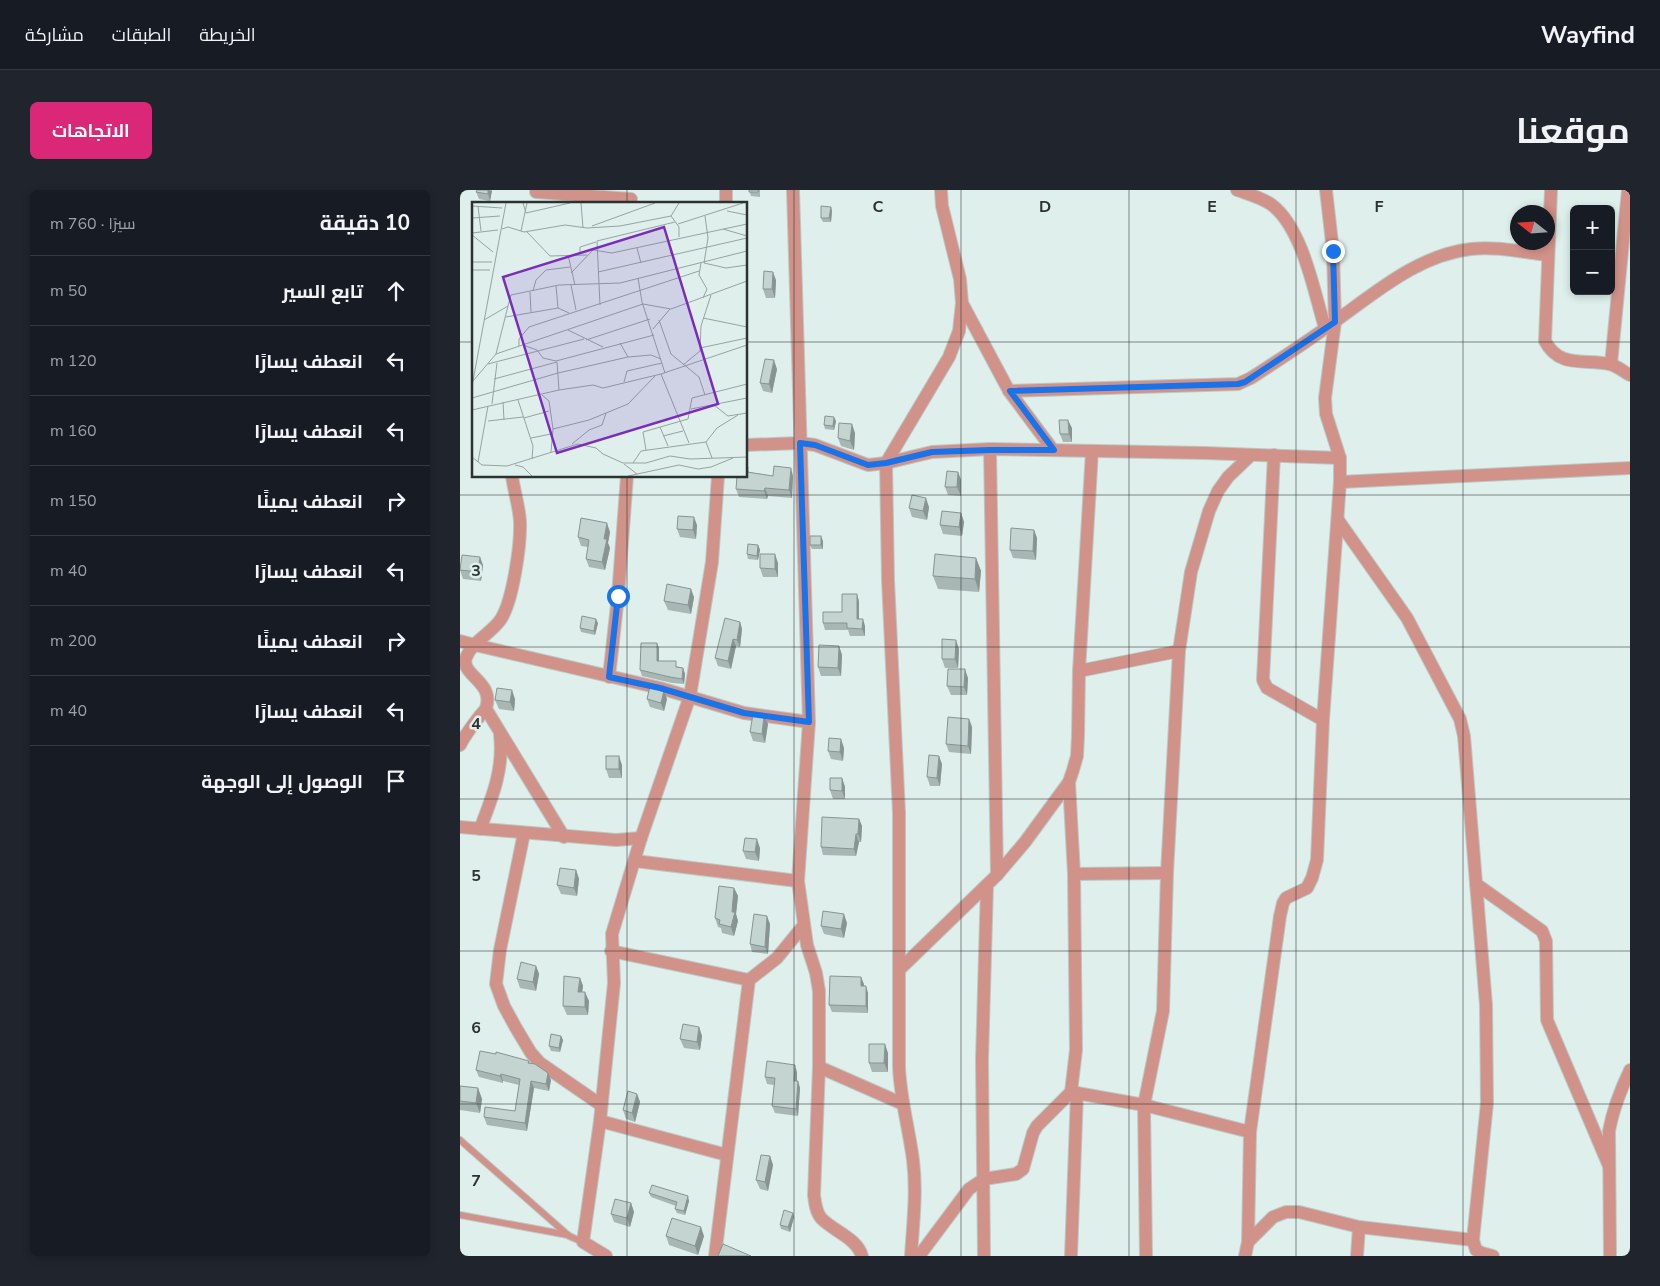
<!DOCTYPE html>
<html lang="ar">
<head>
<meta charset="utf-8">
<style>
  body { margin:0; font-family:"Nunito Sans",Cairo,sans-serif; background:#20242c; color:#f1f3f6; direction:rtl }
  .controls { position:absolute; right:15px; top:15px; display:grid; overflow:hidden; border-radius:8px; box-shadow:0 2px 8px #0003 }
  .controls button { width:45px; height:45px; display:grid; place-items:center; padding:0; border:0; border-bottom:1px solid #363941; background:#171b24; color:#f1f3f6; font:25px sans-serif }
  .compass { position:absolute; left:1050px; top:15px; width:45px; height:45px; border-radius:50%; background:#171b24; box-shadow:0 2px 8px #0003; rotate:287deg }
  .stop { position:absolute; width:15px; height:15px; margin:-11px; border:4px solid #1a73e8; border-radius:50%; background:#fff }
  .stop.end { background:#1a73e8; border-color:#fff; box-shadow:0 1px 5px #0008 }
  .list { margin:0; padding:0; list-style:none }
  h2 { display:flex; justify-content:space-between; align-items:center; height:65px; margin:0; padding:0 20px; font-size:21px }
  h2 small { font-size:16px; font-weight:400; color:#9ea1a6 }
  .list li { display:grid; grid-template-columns:32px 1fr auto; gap:15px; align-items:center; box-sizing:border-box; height:70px; padding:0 20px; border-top:1px solid #363941 }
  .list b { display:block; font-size:19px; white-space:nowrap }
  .list em { font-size:16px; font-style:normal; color:#9ea1a6 }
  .icon { flex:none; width:28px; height:28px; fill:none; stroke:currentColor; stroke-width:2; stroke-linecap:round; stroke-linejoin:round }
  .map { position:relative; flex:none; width:1170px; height:1066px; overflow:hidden; direction:ltr; border-radius:8px }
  header { display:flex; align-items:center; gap:30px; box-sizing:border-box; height:70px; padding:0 25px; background:#171b24; border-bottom:1px solid #363941 }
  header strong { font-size:24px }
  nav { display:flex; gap:28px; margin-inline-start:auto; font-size:18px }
  .intro { display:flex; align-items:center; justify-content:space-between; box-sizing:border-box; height:120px; padding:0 30px }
  h1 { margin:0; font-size:35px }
  .button { padding:12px 22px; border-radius:8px; background:#db2777; color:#fff; font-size:18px; font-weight:700 }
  main { display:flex; gap:30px; padding:0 30px }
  aside { flex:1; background:#171b24; border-radius:8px; box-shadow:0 2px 8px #0003 }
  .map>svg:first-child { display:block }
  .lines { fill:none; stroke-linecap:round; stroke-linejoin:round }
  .lane-casing { stroke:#bac9c7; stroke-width:8 }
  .street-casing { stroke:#bac9c7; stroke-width:14 }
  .lane { stroke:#d19289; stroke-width:6 }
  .street { stroke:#d19289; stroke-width:12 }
  .wall { fill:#a8b6b4 }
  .shaded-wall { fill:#889492 }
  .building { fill:#c3d4d1; stroke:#889492 }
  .route { stroke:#1a73e8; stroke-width:6 }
  .grid { fill:none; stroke:#2c3231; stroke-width:1; stroke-opacity:0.55 }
  .inset-road { fill:none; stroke:#97a3a1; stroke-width:1 }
  .view { fill:#7b2cbf; fill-opacity:0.15; stroke:#7b2cbf; stroke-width:2.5 }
  .inset-edge { fill:none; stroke:#2c3231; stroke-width:2.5 }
  .grid-label { font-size:16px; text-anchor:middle; font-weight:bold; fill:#2c3231; stroke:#deefec; stroke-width:5; stroke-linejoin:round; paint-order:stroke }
</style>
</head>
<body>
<header>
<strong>Wayfind</strong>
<nav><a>الخريطة</a><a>الطبقات</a><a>مشاركة</a></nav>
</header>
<div class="intro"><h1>موقعنا</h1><a class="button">الاتجاهات</a></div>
<main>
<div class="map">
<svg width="1170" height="1066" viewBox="0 0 1170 1066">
  <rect width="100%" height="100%" fill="#deefec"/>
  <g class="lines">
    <defs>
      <g id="lane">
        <polyline points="0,950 109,1046 123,1052"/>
        <polyline points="0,1025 108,1045"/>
      </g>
      <g id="street">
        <path d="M333,0L349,532L338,691L347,755L356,783L359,801V877L354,1005C355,1013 356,1022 361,1028C373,1041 397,1048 402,1066"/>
        <path d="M777,0C788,4 803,8 812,15C843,39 854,102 865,138"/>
        <path d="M1091,0L1085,151C1099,178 1123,169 1149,174C1156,175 1164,182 1170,185"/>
        <polyline points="76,2 171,9"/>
        <polyline points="266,14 266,0"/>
        <polyline points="502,113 549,201 593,260"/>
        <polyline points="1151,174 1168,0"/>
        <path d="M549,201L778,194L791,188C819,170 847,152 874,132C915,103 958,65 1011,59C1035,56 1062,62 1087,65"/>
        <polyline points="286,255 340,253 355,255 408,275 426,273 472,262 530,259 745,263 880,268"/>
        <polyline points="530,259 537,685"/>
        <polyline points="814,265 803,490 807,498 863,530"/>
        <polyline points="880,292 1170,278"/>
        <polyline points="878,330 947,428 1000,529 1004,546 1026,815 1027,913 1013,1050 1016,1060 1022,1063 1033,1066"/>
        <polyline points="0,451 15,455 200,498 284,523 349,532"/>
        <polyline points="619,481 719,461"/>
        <polyline points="149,487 158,406 167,286"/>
        <polyline points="26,519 104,647"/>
        <path d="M0,555C5,545 12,536 19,527C21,524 25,521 26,518C35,492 0,485 6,468C11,452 32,443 41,429C53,410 61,354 60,331C59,316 54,301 52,286"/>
        <polyline points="0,637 156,650 181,648"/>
        <path d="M20,639C32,608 44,579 40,545"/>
        <polyline points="64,643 40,760 36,794 44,816 56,838 71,863 80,873 141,915"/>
        <polyline points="175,671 338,691"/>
        <polyline points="614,684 707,683"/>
        <polyline points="1016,694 1082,741 1086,751 1087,830 1149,976"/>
        <polyline points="151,761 289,790"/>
        <polyline points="439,780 537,685 565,652 609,592 613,580 617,566 618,546 619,481 632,261"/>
        <polyline points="359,877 443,914"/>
        <polyline points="611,902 684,915 790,942"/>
        <polyline points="140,931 267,965"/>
        <polyline points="788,1052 813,1027 826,1022 839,1022 899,1037 1013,1050"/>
        <polyline points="146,1066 123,1052 140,931 154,793 152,744 181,648 230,506 252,372 258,286"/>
        <polyline points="255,1066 289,790 317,768 344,735"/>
        <path d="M451,1066C453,1034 457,1002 453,970C449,939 440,908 439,876V623L428,390L426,273L489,167L499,141L502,113L500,89L482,16L481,0"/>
        <polyline points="459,1066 509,999 524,989 556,984 563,979 573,943 577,936 611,902 616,860 614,684 609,592"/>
        <polyline points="524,1066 522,870 527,695"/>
        <polyline points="611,1066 617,903"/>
        <polyline points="686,1066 684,915 703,821 707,683 719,461 731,382 749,321 758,301 768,287 791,265"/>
        <polyline points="785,1066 788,1052 790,942 820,726 823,713 826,708 847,698 852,688 857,670 863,530 880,292 880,268 866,224 865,208 875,132 873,61 866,0"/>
        <polyline points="897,1066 899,1037"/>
        <path d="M1150,1066L1149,941C1153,919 1160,901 1170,880"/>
      </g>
    </defs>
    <!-- lane casing -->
    <use href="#lane" class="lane-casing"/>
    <!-- street casing -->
    <use href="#street" class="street-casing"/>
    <!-- lane -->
    <use href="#lane" class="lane"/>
    <!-- street -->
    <use href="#street" class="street"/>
  </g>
  <!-- wall -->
  <g class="wall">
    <polygon points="17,0 32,0 30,11 19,9 16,2"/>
    <polygon points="289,0 300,0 300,7 291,6"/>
    <polygon points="371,17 372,21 371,32 363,32 361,28"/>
    <polygon points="316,90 315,108 306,108 303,99"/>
    <polygon points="317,179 312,203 303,201 300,193"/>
    <polygon points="376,231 374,240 365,239 364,235"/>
    <polygon points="612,238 612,252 603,252 600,244"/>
    <polygon points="395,243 394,260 381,256 378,248"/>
    <polygon points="288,277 289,282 313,286 333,286 332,308 308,306 307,309 279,307 276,299"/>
    <polygon points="498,282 501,290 501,306 488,305 485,297"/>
    <polygon points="469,317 467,330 452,327 449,318"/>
    <polygon points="501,323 504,332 502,346 483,344 480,335"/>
    <polygon points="237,335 236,349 220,347 217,339"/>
    <polygon points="574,340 577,348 576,370 553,368 550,360"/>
    <polygon points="150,342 148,353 150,358 145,380 129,377 126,369 128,357 121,356 118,347"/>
    <polygon points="363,351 363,359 352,359 350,355"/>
    <polygon points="298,355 300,360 298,370 288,369 287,364"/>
    <polygon points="516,368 521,381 519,402 478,399 473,386"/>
    <polygon points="318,373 318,387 303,387 300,378"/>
    <polygon points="23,375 21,391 3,389 0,380"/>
    <polygon points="234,407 231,424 208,420 204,411"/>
    <polygon points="399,411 399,429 405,436 405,446 390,446 388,440 365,440 363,433 382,422"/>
    <polygon points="280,432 282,439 280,457 276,456 271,479 258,476 255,468"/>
    <polygon points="138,433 135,445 121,442 120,438"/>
    <polygon points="379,456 382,465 381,486 361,486 358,477"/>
    <polygon points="199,458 199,471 223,478 225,484 224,494 212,493 182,486 180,480"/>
    <polygon points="499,459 498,478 485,478 482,469"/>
    <polygon points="508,488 507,505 491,505 487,496"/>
    <polygon points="55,509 54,521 39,519 35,510"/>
    <polygon points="187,509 207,509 204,521 190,517"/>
    <polygon points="304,526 308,534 305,553 293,551 290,542"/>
    <polygon points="509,529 512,537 511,564 489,562 486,554"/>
    <polygon points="384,558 383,571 371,569 368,561"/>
    <polygon points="482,574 480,596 470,596 467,587"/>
    <polygon points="162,575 162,588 149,588 146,579"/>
    <polygon points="382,588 385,597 385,609 373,609 370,600"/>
    <polygon points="399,629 402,636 401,652 399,652 396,666 363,665 361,657"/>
    <polygon points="300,658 299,671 286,669 283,661"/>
    <polygon points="116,680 119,689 117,706 101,704 97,695"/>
    <polygon points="274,698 278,706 276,724 278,731 274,746 262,743 261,738 258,737 255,728"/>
    <polygon points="387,733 384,748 364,744 361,736"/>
    <polygon points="310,734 308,764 292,762 290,754"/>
    <polygon points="76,776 79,784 76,801 60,798 57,789"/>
    <polygon points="401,787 404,796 408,803 408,823 372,822 369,815"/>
    <polygon points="120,788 123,796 122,802 129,811 128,825 107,825 103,816"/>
    <polygon points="239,837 242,846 240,860 224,858 220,849"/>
    <polygon points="101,846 103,850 100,862 91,861 89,856"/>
    <polygon points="428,863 428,882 412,882 409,873"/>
    <polygon points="69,871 70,873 91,890 89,901 74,898 67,941 27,935 24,927 55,921 59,895 43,891 43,893 19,887 16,880"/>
    <polygon points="337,882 337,891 338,891 340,898 338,926 315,923 312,916 314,895 307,894 305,887"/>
    <polygon points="0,896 18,898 22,909 20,923 0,920"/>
    <polygon points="177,904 180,912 175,932 166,929 163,920"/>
    <polygon points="310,966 313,975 308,1001 300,999 296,990"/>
    <polygon points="189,1003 229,1011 225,1025 217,1023 215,1019 216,1016 191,1007"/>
    <polygon points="171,1013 174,1022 170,1037 154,1032 151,1024"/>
    <polygon points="333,1023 334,1027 330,1042 321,1039 320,1035"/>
    <polygon points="206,1046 244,1046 238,1065 209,1055"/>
  </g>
  <!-- shaded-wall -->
  <g class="shaded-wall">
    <polygon points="28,0 32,1 30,11 28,4"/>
    <polygon points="371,17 372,21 371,32 369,28"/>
    <polygon points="313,82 316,90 315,108 312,99"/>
    <polygon points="314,170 317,179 312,203 309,194"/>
    <polygon points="374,227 376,231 374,240 373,236"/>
    <polygon points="608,230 612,238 612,252 609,244"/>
    <polygon points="392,234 395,243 394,260 390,251"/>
    <polygon points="331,278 333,286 332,308 329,300"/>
    <polygon points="498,282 501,290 501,306 497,297"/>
    <polygon points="305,298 308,306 307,309 304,301"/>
    <polygon points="466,308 469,317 467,330 463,321"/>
    <polygon points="501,323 504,332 502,346 499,337"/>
    <polygon points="234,327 237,335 236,349 233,340"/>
    <polygon points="147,333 150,342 148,353 150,358 145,380 142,372 144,349"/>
    <polygon points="574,340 577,348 576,370 573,361"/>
    <polygon points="361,346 363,351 363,359 361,355"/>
    <polygon points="298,355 300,360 298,370 297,366"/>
    <polygon points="315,364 318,373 318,387 315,379"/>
    <polygon points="20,367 23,375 21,391 18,382"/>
    <polygon points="516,368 521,381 519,402 515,389"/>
    <polygon points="231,399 234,407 231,424 228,415"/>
    <polygon points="397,404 399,411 399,436 397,429"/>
    <polygon points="136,429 138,433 135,445 134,441"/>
    <polygon points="403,429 405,436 405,446 402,439"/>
    <polygon points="280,432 282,439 280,457 277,450"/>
    <polygon points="273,449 276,456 271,479 268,471"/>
    <polygon points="496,450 499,459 498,478 495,469"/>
    <polygon points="197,453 199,458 199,477 197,471"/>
    <polygon points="379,456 382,465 381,486 378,478"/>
    <polygon points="223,478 225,484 224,494 222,489"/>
    <polygon points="505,479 508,488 507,505 504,497"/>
    <polygon points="52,500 55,509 54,521 50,512"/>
    <polygon points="204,500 207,509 204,521 201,513"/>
    <polygon points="304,526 308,534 305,553 302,544"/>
    <polygon points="509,529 512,537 511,564 508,556"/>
    <polygon points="381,549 384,558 383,571 380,562"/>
    <polygon points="159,566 162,575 162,588 159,579"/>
    <polygon points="479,566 482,574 480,596 477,588"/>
    <polygon points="382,588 385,597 385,609 382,601"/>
    <polygon points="399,629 402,636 401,652 398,644"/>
    <polygon points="396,644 399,652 396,666 394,659"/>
    <polygon points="297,649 300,658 299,671 295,662"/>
    <polygon points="116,680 119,689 117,706 114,698"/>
    <polygon points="274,698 278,706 276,724 278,731 274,746 271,737 272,722"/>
    <polygon points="384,724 387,733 384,748 381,739"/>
    <polygon points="307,726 310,734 308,764 305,757"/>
    <polygon points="76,776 79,784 76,801 73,792"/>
    <polygon points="401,787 404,794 404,803 401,796"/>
    <polygon points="120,788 123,796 121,811 118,802"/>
    <polygon points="406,796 408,803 408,823 406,816"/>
    <polygon points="125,802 129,811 128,825 125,817"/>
    <polygon points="239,837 242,846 240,860 237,852"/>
    <polygon points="101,846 103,850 100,862 99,858"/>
    <polygon points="425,854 428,863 428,882 424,873"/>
    <polygon points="335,875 337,882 337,898 334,891"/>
    <polygon points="88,883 91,890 89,901 86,894"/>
    <polygon points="41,884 43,891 43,893 40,886"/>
    <polygon points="71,891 74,898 67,941 65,933"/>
    <polygon points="338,891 340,898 338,926 336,919"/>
    <polygon points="18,898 22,909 20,923 16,913"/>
    <polygon points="177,904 180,912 175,932 172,923"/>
    <polygon points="310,966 313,975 308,1001 305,992"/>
    <polygon points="228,1006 229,1011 225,1025 224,1021"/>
    <polygon points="171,1013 174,1022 170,1037 167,1028"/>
    <polygon points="333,1023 334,1027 330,1042 328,1037"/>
    <polygon points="241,1037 244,1046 238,1065 235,1056"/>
  </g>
  <!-- building -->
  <g class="building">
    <polygon points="17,0 28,0 28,4 16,2"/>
    <polygon points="289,0 299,0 298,2 289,2"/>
    <polygon points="361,16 371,17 369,28 361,28"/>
    <polygon points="304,81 313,82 312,99 303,99"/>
    <polygon points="305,169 314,170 309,194 300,193"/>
    <polygon points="365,226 374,227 373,236 364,235"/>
    <polygon points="599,230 608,230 609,244 600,244"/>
    <polygon points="379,233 392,234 390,251 378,248"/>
    <polygon points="314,276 331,278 329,300 305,298 304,301 276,299 277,286 286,286 286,277 288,277 287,282 313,286"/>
    <polygon points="487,281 498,282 497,297 485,297"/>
    <polygon points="452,305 466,308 463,321 449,318"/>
    <polygon points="482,321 501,323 499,337 480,335"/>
    <polygon points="218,326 234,327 233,340 217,339"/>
    <polygon points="121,328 147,333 144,349 147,349 142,372 126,369 129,350 118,347"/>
    <polygon points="551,338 574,340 573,361 550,360"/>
    <rect x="350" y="346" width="11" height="9"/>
    <polygon points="288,354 298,355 297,366 287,364"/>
    <polygon points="300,364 315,364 315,379 300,378"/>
    <polygon points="475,364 516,368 515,389 473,386"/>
    <polygon points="2,365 20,367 18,382 0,380"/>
    <polygon points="207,394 231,399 228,415 204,411"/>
    <polygon points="382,404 397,404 397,429 403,429 402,439 387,438 387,433 363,433 363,422 382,422"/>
    <polygon points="122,426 136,429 134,441 120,438"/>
    <polygon points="265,428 280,432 277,450 273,449 268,471 255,468"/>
    <polygon points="482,449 496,450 495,469 482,469"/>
    <polygon points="181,453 197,453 197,471 216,471 216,477 223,478 222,489 210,487 180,480"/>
    <polygon points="359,455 379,456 378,478 358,477"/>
    <polygon points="488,479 505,479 504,497 487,496"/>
    <polygon points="190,496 204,500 201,513 187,509"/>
    <polygon points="37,498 52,500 50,512 35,510"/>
    <polygon points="293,524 304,526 302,544 290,542"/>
    <polygon points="488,527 509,529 508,556 486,554"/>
    <polygon points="369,548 381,549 380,562 368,561"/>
    <polygon points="469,565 479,566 477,588 467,587"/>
    <rect x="146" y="566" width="13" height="13"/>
    <polygon points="370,588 382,588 382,601 370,600"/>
    <polygon points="362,627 399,629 398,644 396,644 394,659 361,657"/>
    <polygon points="285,648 297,649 295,662 283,661"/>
    <polygon points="100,678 116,680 114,698 97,695"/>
    <polygon points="259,696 274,698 272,722 275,722 271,737 259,734 260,730 255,728"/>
    <polygon points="363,721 384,724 381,739 361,736"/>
    <polygon points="294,724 307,726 305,757 290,754"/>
    <polygon points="61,772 76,776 73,792 57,789"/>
    <polygon points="104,786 120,788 118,802 125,802 125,817 103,816"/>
    <polygon points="370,786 401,787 401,796 406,796 406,816 369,815"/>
    <polygon points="223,834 239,837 237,852 220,849"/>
    <polygon points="91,844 101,846 99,858 89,856"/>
    <polygon points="409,854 425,854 424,873 409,873"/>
    <polygon points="20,861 36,864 36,862 69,871 68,873 75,874 88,883 86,894 71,891 65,933 24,927 25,917 55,921 60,889 41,884 40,886 16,880"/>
    <polygon points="307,871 335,875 334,891 338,891 336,919 312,916 315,888 305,887"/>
    <polygon points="0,896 18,898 16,913 0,911"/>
    <polygon points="168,901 177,904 172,923 163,920"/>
    <polygon points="301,965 310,966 305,992 296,990"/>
    <polygon points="192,995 228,1006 224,1021 215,1019 217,1012 189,1003"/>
    <polygon points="155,1009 171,1013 167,1028 151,1024"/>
    <polygon points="324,1020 333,1023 328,1037 320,1035"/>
    <polygon points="212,1028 241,1037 235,1056 206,1046"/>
    <polygon points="263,1054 291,1066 258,1066"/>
  </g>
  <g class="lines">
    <!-- route -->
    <polyline class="route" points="158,406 149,487 200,498 284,523 349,532 340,253 355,255 408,275 426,273 472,262 530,260 594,260 550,201 778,194 785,192 875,132 873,61"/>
  </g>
  <!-- grid -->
  <path class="grid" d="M167,0V14M334,0V1066M501,0V1066M669,0V1066M836,0V1066M1003,0V1066M0,152H14M286,152H1170M167,286V1066M0,305H1170M0,457H1170M0,609H1170M0,761H1170M0,914H1170"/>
  <!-- overview -->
  <g transform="translate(12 12)">
    <rect width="275" height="275" fill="#deefec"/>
    <path class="inset-road" d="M51,1L54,11L98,1M109,1L111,26M0,4L30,6M6,4L9,29M255,9L275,13M199,14L207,25V35M199,14L207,1M233,14L236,36L232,61L254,66L275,63M0,16L28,14M206,22L271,1M120,24L183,1M30,27L36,25L52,30L93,23L115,26L148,24L199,14M251,27L275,34M49,29L55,1M55,30L78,54L115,53M0,31L26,28M0,33L21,50M196,37L199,52M165,46L169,61M108,51V45L124,40M96,53L103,83M0,60H20M229,61L227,73L235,87L231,96M0,68H18M126,70L275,36M99,71L121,48L140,51L275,22M166,76L170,100L193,171M99,83L104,108M84,84L86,106M61,89L64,78L74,68L98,65M58,90L59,110M128,103L125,39L203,20M34,115L86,106L97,111M231,116L275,125M12,118L36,104L39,93L87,83L148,81L275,49M187,118L199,152L227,175L233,193M181,127L198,107M96,128L131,145M114,138L178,117M148,141L156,155M51,143L65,148L71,156L84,159L182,133M47,144V137L57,125L227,69M228,146L275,136M24,152L171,102L199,107L275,79M85,160L87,188M16,162L112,137M211,163L228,149L229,124L239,93M189,172L217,241M22,177L85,160M1,179L24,152L36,104M152,180L155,169L190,161M0,184L34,1M70,193L77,199L81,227L79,250M0,196L86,171L156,155L179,153L189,157M46,198L61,244L60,257M31,200L32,218M20,202L25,161M242,203L256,214L275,211M219,207L275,196M0,208L87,188L121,183L131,186L189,172L275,143M52,216L77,209M16,219L51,215M188,225L196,244M81,227L117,218L156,202L183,174M191,234L211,229M59,236L79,232M234,240L240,256M100,242L117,228L130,223L134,211M174,248L171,230L216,217L220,196L275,182M0,255L10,263L35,264L106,242L124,246L131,252L151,261H174L198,254L218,257L275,255M6,260L16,204M161,261L169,249L234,240L245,226L266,213M152,262L165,272M43,263L51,265L60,274M156,274L207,263L226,267L239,265L261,256"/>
    <path class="view" d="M192,25L246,202L85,251L31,75Z"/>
    <rect width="275" height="275" class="inset-edge"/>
  </g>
  <g class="grid-label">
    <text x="418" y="22">C</text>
    <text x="585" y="22">D</text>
    <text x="752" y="22">E</text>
    <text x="919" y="22">F</text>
    <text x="16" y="386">3</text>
    <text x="16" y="539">4</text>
    <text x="16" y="691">5</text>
    <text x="16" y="843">6</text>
    <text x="16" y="996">7</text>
  </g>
</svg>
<div class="controls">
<button>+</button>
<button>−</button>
</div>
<svg class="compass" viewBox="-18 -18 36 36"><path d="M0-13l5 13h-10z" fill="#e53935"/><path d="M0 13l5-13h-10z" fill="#9ea1a6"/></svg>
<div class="stop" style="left:158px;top:406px"></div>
<div class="stop end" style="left:873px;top:61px"></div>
</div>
<aside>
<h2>10 دقيقة<small>سيرًا · 760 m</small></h2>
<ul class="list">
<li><svg class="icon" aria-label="ahead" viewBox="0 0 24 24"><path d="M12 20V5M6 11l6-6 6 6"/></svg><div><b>تابع السير</b></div><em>50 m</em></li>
<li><svg class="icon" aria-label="left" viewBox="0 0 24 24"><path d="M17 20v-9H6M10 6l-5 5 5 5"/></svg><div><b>انعطف يسارًا</b></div><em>120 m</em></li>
<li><svg class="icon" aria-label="left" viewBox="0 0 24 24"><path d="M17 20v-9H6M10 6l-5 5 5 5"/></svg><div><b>انعطف يسارًا</b></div><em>160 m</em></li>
<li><svg class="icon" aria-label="right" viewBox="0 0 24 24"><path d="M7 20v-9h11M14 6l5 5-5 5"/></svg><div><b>انعطف يمينًا</b></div><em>150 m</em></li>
<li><svg class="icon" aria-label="left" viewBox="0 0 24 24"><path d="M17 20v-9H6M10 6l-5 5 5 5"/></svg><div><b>انعطف يسارًا</b></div><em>40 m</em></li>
<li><svg class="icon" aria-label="right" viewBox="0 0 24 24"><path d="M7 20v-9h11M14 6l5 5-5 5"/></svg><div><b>انعطف يمينًا</b></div><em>200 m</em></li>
<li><svg class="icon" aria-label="left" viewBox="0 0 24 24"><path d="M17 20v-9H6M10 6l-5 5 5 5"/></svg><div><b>انعطف يسارًا</b></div><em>40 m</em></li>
<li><svg class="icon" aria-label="arrive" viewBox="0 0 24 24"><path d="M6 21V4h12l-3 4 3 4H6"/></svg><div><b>الوصول إلى الوجهة</b></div></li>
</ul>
</aside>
</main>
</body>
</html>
